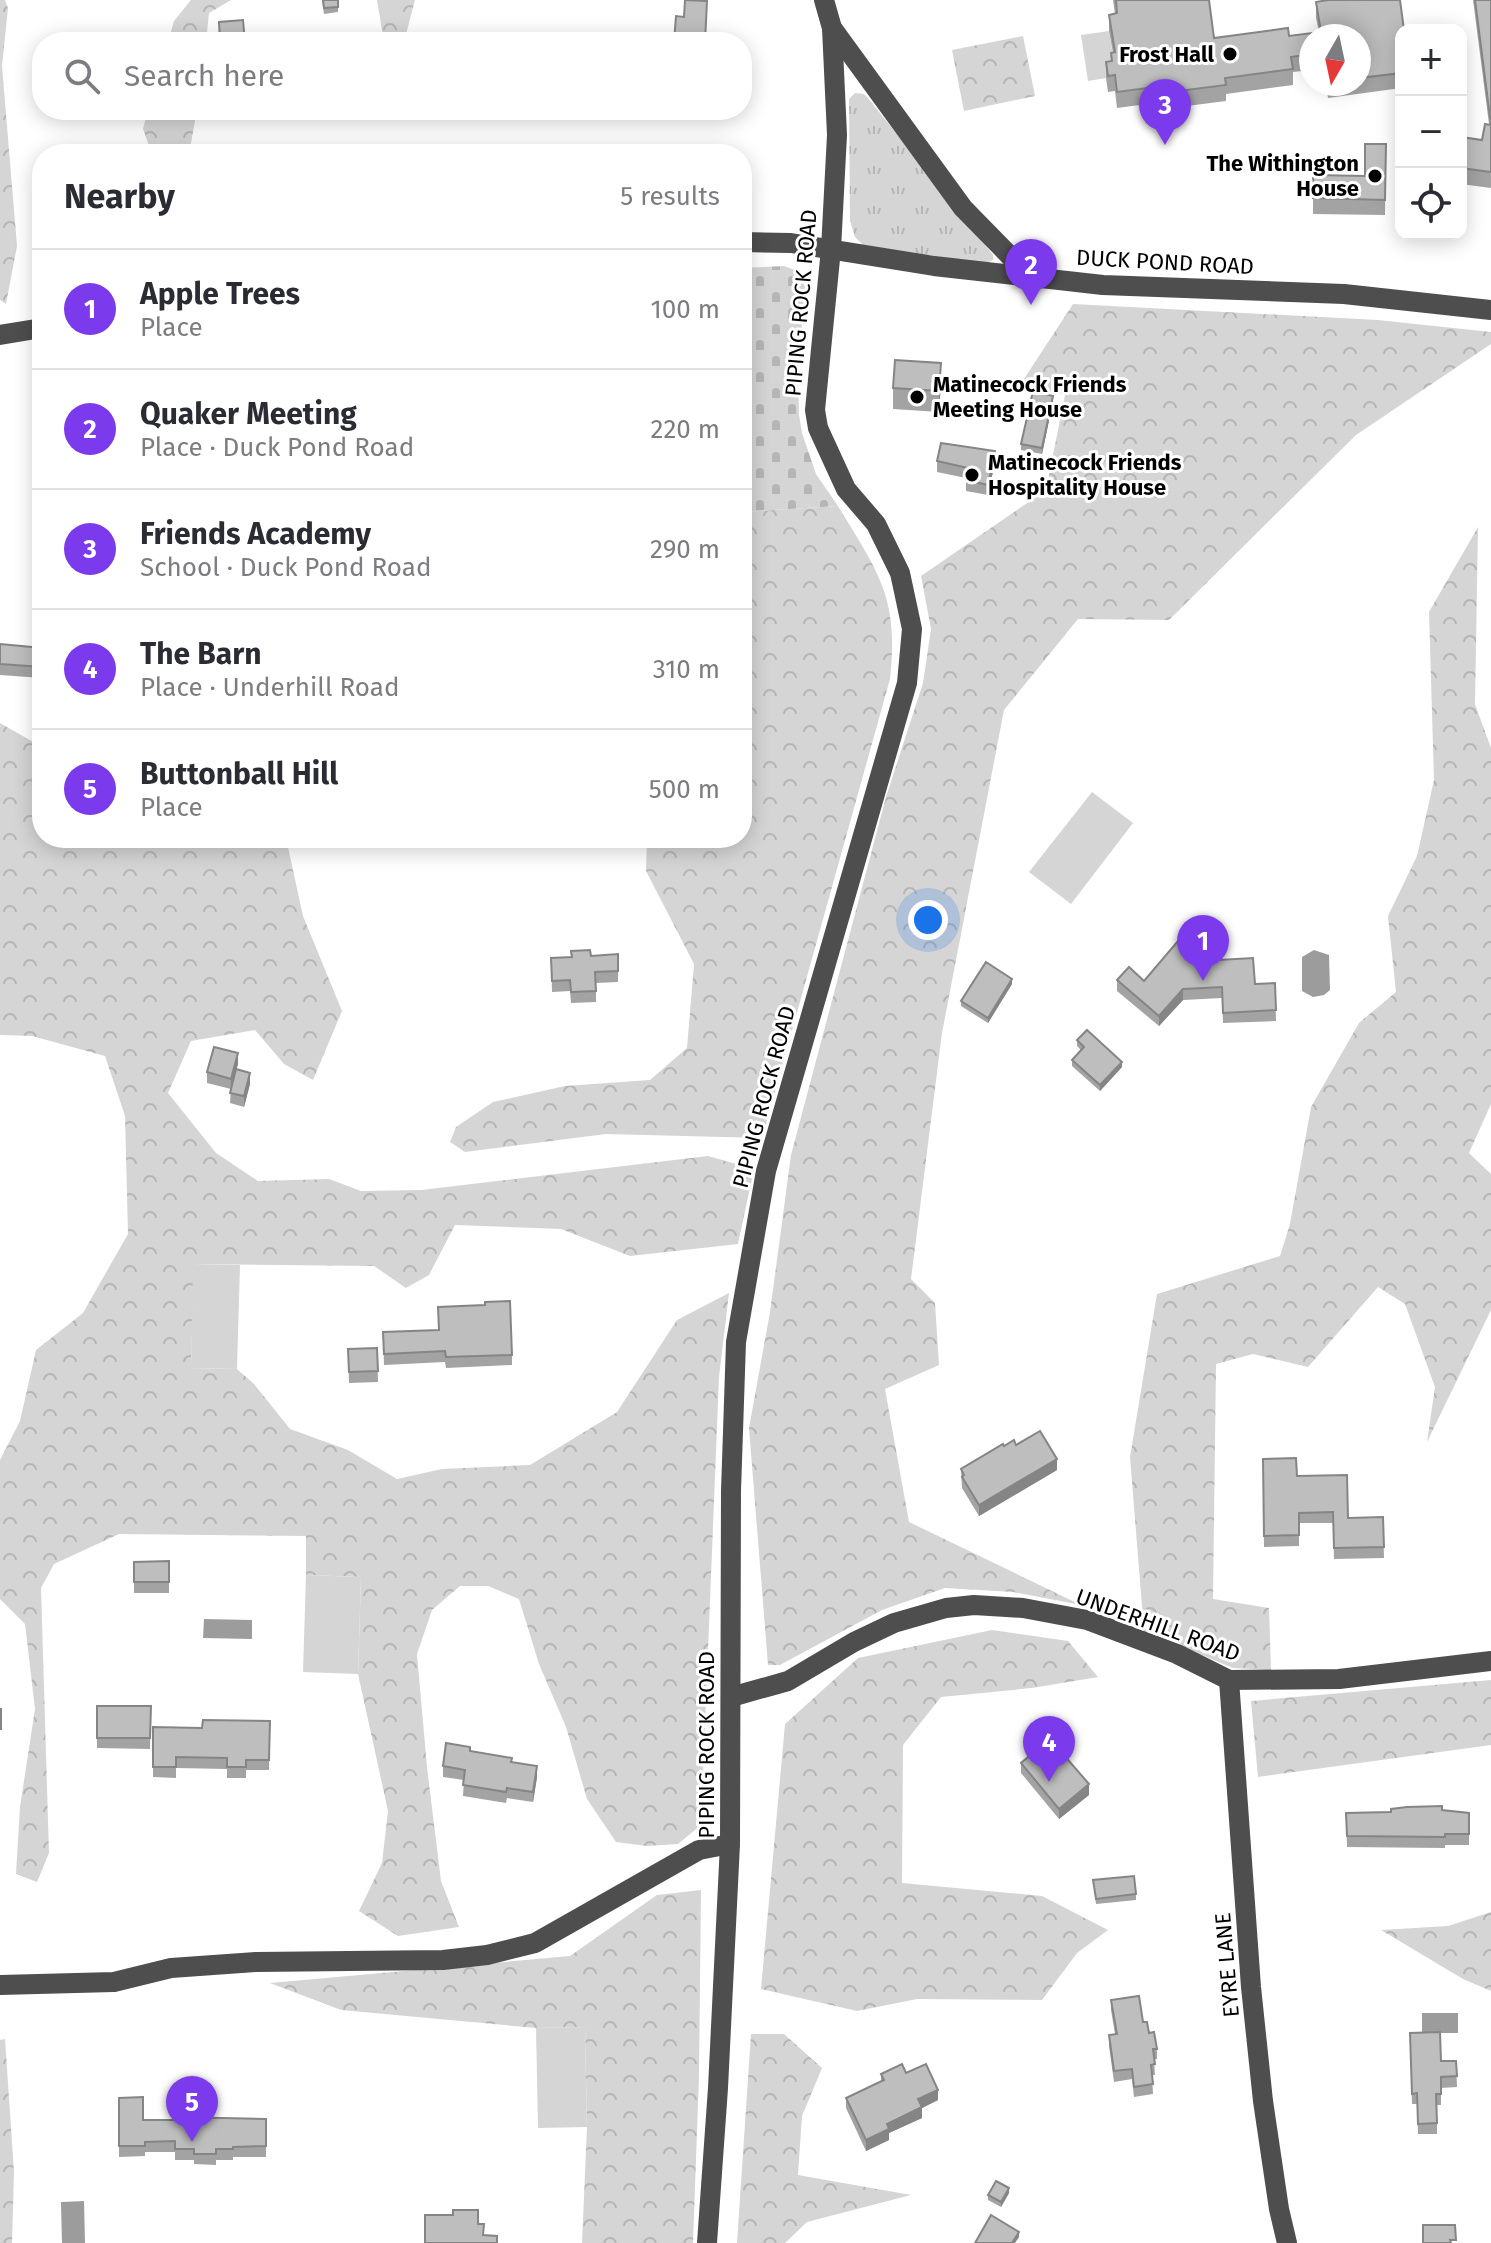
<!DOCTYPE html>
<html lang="en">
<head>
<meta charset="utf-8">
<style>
  body { margin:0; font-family:"Fira Sans",sans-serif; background:#f7f7f7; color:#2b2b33 }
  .controls { position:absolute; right:24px; top:24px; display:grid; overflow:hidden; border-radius:16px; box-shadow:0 4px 20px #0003 }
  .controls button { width:72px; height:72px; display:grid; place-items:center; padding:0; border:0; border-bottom:2px solid #e1e1e2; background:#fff; color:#2b2b33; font:40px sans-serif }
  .compass { position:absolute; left:1299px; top:24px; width:72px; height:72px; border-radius:50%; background:#fff; box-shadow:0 4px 20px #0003; rotate:189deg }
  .you { position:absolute; left:928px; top:920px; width:28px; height:28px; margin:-20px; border:6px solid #fff; border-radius:50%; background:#1a73e8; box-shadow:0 0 0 12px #1a73e833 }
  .badge { display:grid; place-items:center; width:52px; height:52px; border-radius:50%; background:#7c3aed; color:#fff; font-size:26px; font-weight:700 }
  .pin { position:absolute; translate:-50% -66px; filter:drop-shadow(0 2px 4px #0008) }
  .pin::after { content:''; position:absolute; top:42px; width:28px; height:24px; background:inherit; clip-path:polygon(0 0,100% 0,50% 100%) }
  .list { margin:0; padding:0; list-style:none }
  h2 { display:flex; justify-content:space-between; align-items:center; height:104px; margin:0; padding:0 32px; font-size:34px }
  h2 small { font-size:26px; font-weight:400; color:#7c7c81 }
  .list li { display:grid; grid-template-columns:52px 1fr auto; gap:24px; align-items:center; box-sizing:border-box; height:120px; padding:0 32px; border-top:2px solid #e1e1e2 }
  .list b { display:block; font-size:30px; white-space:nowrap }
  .list p { margin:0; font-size:26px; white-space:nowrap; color:#7c7c81 }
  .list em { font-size:26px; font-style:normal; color:#7c7c81 }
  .icon { flex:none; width:44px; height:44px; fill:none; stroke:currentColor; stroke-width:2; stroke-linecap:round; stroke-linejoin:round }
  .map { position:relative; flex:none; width:1491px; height:2243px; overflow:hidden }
  .search { position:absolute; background:#fff; box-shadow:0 4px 20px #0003; left:32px; top:32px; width:720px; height:88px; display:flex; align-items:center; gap:20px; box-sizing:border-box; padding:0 28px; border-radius:32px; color:#7c7c81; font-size:30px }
  .panel { position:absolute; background:#fff; box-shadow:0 4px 20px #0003; left:32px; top:144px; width:720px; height:704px; border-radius:32px }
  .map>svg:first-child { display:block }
  .grass { fill:url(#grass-tufts) }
  .forest { fill:url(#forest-crowns) }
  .cemetery { fill:url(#cemetery-stones) }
  .garden { fill:#d5d5d5 }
  .water { fill:#9c9c9c }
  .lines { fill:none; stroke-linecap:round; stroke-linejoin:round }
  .minor { stroke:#4e4e4e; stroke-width:20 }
  .wall { fill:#a3a3a3 }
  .shaded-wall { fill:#858585 }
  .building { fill:#bebebe; stroke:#858585; stroke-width:2 }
  .poi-dot { fill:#000; stroke:#fff; stroke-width:3 }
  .labels { text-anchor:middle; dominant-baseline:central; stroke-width:6; stroke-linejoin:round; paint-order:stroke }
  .poi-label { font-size:22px; font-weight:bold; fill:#000; stroke:#fff; text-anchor:end }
  .street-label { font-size:22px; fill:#000; stroke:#fff }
</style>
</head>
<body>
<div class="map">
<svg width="1491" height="2243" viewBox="0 0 1491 2243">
  <defs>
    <pattern id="grass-tufts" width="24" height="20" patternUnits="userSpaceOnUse" patternTransform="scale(2)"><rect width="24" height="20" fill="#d5d5d5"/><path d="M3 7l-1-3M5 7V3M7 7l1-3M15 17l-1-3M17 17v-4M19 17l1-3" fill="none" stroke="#b5b5b5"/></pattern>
    <pattern id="forest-crowns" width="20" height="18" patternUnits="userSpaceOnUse" patternTransform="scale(2)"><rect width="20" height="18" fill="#d5d5d5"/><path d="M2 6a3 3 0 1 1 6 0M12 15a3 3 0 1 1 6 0" fill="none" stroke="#b5b5b5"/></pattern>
    <pattern id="cemetery-stones" width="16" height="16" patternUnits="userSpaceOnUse" patternTransform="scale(2)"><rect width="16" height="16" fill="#d5d5d5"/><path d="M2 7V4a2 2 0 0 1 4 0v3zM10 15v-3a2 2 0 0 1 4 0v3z" fill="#b5b5b5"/></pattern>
  </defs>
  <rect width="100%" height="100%" fill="#fff"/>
  <!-- grass -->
  <polygon class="grass" points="855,93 864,94 868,98 993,255 993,260 984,264 863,245 855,237 850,221 849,99"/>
  <!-- forest -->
  <g class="forest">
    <polygon points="0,0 5,0 8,8 2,66 17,246 6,304 0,300"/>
    <polygon points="191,0 231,0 209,13 206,42 168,42 174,21"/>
    <polygon points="377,0 415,0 404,42 384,42"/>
    <polygon points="1023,36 1035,96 964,111 952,50"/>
    <polygon points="148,110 197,110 189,154 152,154 143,129"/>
    <polygon points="1073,304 1378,320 1491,332 1491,344 1356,435 1169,620 1078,619 1004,710 942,1033 911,1279 935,1303 939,1365 885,1389 909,1522 1081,1605 1013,1592 945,1588 882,1610 780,1665 768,1665 749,1428 770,1312 791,1155 886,797 923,683 931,629 921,576 1046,490 1065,395 1020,385"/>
    <path d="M838,506C879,574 899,597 890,679L762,1138L606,1134L465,1152L450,1142L456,1127L493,1102L565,1086L650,1080L687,1048L694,964L646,871L647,838H742V512Z"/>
    <polygon points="1478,527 1475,704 1491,748 1491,1104 1469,1153 1491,1174 1491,1310 1427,1442 1435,1387 1405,1304 1378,1287 1308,1367 1253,1354 1216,1364 1213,1599 1269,1608 1271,1670 1233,1668 1144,1631 1130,1457 1157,1294 1280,1256 1290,1224 1311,1107 1359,1023 1396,992 1388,916 1417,856 1434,780 1429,612"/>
    <polygon points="0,723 35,743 42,754 42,838 286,838 303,916 342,1011 313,1080 284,1064 255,1030 191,1041 168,1093 216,1153 258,1181 329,1179 361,1191 421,1190 708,1156 754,1169 738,1244 630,1256 561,1229 455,1225 429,1275 406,1288 374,1266 194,1264 191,1368 237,1369 254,1384 290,1429 348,1450 397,1479 442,1469 530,1465 617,1412 677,1320 729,1293 719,1377 701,1825 678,1844 647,1846 616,1842 587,1799 566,1727 539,1664 519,1599 488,1586 460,1586 432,1610 417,1654 427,1767 441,1881 459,1927 398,1936 359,1911 382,1863 388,1811 358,1674 361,1577 306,1575 306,1536 119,1534 54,1564 41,1588 49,1853 37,1882 16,1874 20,1807 35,1709 25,1624 0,1599 0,1460 20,1421 36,1350 83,1313 128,1234 125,1116 105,1056 32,1036 0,1035"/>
    <polygon points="992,1630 1068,1641 1098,1677 1032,1688 941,1697 903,1745 902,1883 1042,1896 1108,1930 1077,1953 1042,2000 917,1999 857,2011 761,1989 785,1724 858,1658"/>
    <polygon points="1491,1680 1491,1745 1258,1777 1251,1701"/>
    <polygon points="701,1890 699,2076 693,2243 582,2243 587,2127 585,2027 536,2028 341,2010 270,1983 570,1956 657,1895"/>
    <polygon points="1491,1912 1491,1991 1463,1979 1381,1930 1448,1926"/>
    <polygon points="751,2034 784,2034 822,2068 802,2116 798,2175 911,2195 807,2222 785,2243 737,2243"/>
    <polygon points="5,2039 14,2172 12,2243 0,2243 0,2040"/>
  </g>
  <!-- cemetery -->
  <polygon class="cemetery" points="784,266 797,271 805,286 798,371 799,415 802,433 816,474 838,506 742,512 742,268"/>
  <!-- garden -->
  <g class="garden">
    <polygon points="1109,31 1115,68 1112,77 1088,81 1081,35"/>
    <polygon points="1092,792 1133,823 1071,904 1029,872"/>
    <polygon points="193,1264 240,1265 237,1369 191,1368"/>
    <polygon points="306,1575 361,1577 358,1674 303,1672"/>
    <polygon points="585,2027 587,2127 538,2128 536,2028"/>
  </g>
  <!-- water -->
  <g class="water">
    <polygon points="1314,950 1329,955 1330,990 1324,995 1313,997 1302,991 1302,957"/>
    <polygon points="204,1619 252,1620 252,1639 203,1638"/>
    <rect x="1422" y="2013" width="36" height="20"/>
    <polygon points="84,2201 85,2243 62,2243 61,2202"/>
  </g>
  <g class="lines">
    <!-- minor -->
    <g class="minor">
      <polyline points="832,28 963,208 1010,256 1045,276"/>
      <polyline points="742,242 791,243 934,266 1103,285 1344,294 1491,310"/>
      <polyline points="0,335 42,328"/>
      <polyline points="1229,1680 1251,1987 1263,2101 1279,2209 1287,2243"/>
      <polyline points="731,1697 788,1681 854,1642 894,1623 946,1608 974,1605 1023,1608 1087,1620 1177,1654 1229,1680 1339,1679 1491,1661"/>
      <polyline points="0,1985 114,1982 171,1968 256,1962 443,1960 487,1955 535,1943 699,1850 730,1844"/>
      <polyline points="707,2243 718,2088 730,1844 731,1491 736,1342 766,1171 907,683 912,629 900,573 876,524 846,489 818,428 815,410 831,249 837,135 832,28 824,0"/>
    </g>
  </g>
  <!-- wall -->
  <g class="wall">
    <polygon points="322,0 338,0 338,12 324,14"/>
    <polygon points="1113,0 1209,0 1214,38 1289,36 1319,32 1316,18 1316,2 1401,30 1401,88 1328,98 1326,84 1359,84 1359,36 1311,36 1311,70 1293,72 1293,85 1226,94 1226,101 1171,108 1170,101 1117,108 1115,91 1108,92 1106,78 1106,62 1111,61 1111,53 1113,53 1109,31 1109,15 1115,14"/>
    <polygon points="1473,0 1491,0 1491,188 1461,184 1461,137 1482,140 1489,124"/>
    <polygon points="1386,144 1385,215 1313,214 1313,175 1365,176"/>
    <polygon points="941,384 939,412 893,409 893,388"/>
    <polygon points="1053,401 1042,454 1021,450 1021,444"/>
    <polygon points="937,461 995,462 988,495 966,491 966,478 937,472"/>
    <polygon points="0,644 42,648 42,678 0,675"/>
    <polygon points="618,954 618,982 596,983 596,1002 571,1003 570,991 552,992 551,958"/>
    <polygon points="1200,961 1255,984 1275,983 1276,1021 1223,1023 1222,998 1183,1000 1159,1026 1117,991 1117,980 1144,981"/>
    <polygon points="1012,984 988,1023 961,1006 961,1001"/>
    <polygon points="1077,1040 1122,1067 1100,1091 1072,1066 1072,1060 1081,1050 1077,1046"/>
    <polygon points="238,1064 236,1070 250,1084 244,1107 230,1103 231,1089 207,1083 207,1072"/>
    <polygon points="383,1332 512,1355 512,1365 446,1368 445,1362 384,1365"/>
    <polygon points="377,1348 378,1382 349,1383 348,1349"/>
    <polygon points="1016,1445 1057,1470 979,1516 962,1488 961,1469 1004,1446"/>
    <polygon points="1263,1459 1297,1476 1348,1518 1383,1517 1384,1558 1334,1559 1333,1523 1299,1523 1299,1546 1264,1547"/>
    <polygon points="169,1561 169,1593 134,1593 134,1562"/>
    <polygon points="97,1706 151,1706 150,1749 97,1748"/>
    <polygon points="270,1721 269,1770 246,1770 246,1778 227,1778 227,1769 176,1768 176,1778 153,1777 153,1727 202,1728"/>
    <polygon points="470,1751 512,1762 537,1777 533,1802 507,1798 506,1803 463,1796 464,1780 443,1777 443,1766"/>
    <polygon points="1021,1763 1089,1795 1059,1819 1021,1773"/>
    <polygon points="1442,1810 1469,1813 1469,1845 1445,1845 1445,1848 1347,1847 1346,1813"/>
    <polygon points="1093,1880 1136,1894 1136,1900 1096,1904"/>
    <polygon points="1111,2000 1143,2022 1157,2049 1157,2059 1154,2059 1155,2075 1152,2075 1153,2094 1134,2097 1132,2079 1114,2082 1109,2046 1109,2035 1115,2034 1111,2010"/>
    <polygon points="1410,2033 1441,2061 1456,2061 1457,2087 1441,2088 1441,2105 1437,2105 1437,2134 1418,2134 1417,2104 1412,2104"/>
    <polygon points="906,2073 938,2100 922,2108 922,2118 889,2133 889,2140 866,2151 846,2108 846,2098 881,2082 881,2074"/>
    <polygon points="119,2098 143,2120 266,2119 266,2157 233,2157 233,2160 216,2160 216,2165 194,2164 194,2160 175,2160 175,2152 145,2152 145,2156 119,2157"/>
    <polygon points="1009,2193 1001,2207 988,2200 988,2195"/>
  </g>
  <!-- shaded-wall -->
  <g class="shaded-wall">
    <polygon points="941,363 941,384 939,412 939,391"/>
    <polygon points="1053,396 1053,401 1042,454 1042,448"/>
    <polygon points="995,451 995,462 988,495 988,485"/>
    <polygon points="1012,979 1012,984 988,1023 988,1018"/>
    <polygon points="1183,989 1183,1000 1159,1026 1159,1016"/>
    <polygon points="238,1053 238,1064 231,1089 231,1079"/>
    <polygon points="1122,1062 1122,1067 1100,1091 1100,1085"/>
    <polygon points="250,1073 250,1084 244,1107 244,1096"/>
    <polygon points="1057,1459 1057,1470 979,1516 979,1505"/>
    <polygon points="537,1766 537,1777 533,1802 533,1792"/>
    <polygon points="1089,1784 1089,1795 1059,1819 1059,1809"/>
    <polygon points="938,2090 938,2100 922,2108 922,2118 889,2133 889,2140 866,2151 866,2140 918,2099"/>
    <polygon points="1009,2188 1009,2193 1001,2207 1001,2202"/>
    <polygon points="1019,2232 1019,2237 1015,2243 1012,2243"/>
  </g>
  <!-- building -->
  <g class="building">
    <polygon points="323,0 338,0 338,7 324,8"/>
    <polygon points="685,0 707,1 705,42 674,42 676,16 684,17"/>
    <polygon points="1116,0 1209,0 1214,38 1288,28 1289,36 1321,32 1316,2 1328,0 1400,0 1404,30 1401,30 1401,73 1359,78 1359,36 1311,36 1311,54 1291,57 1293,69 1225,78 1226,85 1171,92 1170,85 1117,92 1115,75 1108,76 1106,62 1112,61 1111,53 1115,52 1109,15 1117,13"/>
    <polygon points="1475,0 1491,0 1491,172 1461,168 1461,137 1482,140 1485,124 1491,125"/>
    <polygon points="243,20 245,42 220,42 219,22"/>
    <polygon points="324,35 324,42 253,42"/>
    <polygon points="1365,144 1386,144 1385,200 1313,198 1313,175 1365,176"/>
    <polygon points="895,360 941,363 939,391 893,388"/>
    <polygon points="1033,391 1053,396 1042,448 1021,444"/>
    <polygon points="941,443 995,451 988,485 966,480 968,468 937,461"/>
    <polygon points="0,644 42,648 42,667 0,664"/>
    <polygon points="1178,941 1200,961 1253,958 1255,984 1275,983 1276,1010 1223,1013 1222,987 1183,989 1159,1016 1117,980 1129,967 1144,981"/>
    <polygon points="590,950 591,956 618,954 618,971 595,972 596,991 571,992 570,980 552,981 551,958 572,957 571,951"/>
    <polygon points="986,962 1012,979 988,1018 961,1001"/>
    <polygon points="1087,1030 1122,1062 1100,1085 1072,1060 1084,1047 1077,1040"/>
    <polygon points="214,1047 238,1053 231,1079 207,1072"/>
    <polygon points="236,1069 250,1073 244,1096 230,1093"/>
    <polygon points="510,1301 512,1355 446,1357 445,1351 384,1354 383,1332 439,1330 438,1307 485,1305 485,1302"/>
    <polygon points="377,1348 378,1371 349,1372 348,1349"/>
    <polygon points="1040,1431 1057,1459 979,1505 962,1477 964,1475 961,1469 1003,1444 1004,1446 1014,1440 1016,1445"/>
    <polygon points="1296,1458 1297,1476 1347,1475 1348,1518 1383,1517 1384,1547 1334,1548 1333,1512 1299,1513 1299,1535 1264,1536 1263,1459"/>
    <polygon points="169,1561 169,1582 134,1582 134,1562"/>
    <polygon points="97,1706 151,1706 150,1738 97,1738"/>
    <rect x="0" y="1709" width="1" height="20"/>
    <polygon points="203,1720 270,1721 269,1760 246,1760 246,1767 227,1767 227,1758 176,1757 176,1767 153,1767 153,1727 202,1728"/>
    <polygon points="1050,1739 1089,1784 1059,1809 1021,1763"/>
    <polygon points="446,1743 470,1747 470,1751 512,1758 511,1762 537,1766 533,1792 507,1788 506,1792 463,1785 465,1770 443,1766"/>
    <polygon points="1442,1806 1442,1810 1469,1813 1469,1834 1445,1834 1445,1837 1347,1836 1346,1813 1391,1812 1391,1809 1407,1807"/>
    <polygon points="1134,1876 1136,1894 1096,1899 1093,1880"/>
    <polygon points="1139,1996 1143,2022 1147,2022 1149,2033 1154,2032 1157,2049 1153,2049 1155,2064 1151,2065 1153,2084 1134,2087 1132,2069 1114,2071 1109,2035 1117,2034 1111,2000"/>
    <polygon points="1440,2032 1441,2061 1456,2061 1457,2076 1441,2077 1441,2094 1436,2094 1437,2123 1418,2124 1417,2093 1412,2094 1410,2033"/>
    <polygon points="902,2064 906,2073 926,2064 938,2090 918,2099 922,2107 887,2124 889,2129 866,2140 846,2098 884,2080 881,2074"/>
    <polygon points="143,2097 143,2120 176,2120 176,2117 266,2119 266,2146 233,2147 233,2149 216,2149 216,2154 194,2154 194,2149 175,2149 175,2141 145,2142 145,2146 119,2146 119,2098"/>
    <polygon points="996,2181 1009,2188 1001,2202 988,2195"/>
    <polygon points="453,2210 478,2210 478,2224 484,2224 483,2235 497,2236 497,2243 425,2243 425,2215 453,2215"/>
    <polygon points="991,2215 1019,2232 1012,2243 975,2243"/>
    <polygon points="1423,2225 1455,2225 1456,2240 1450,2240 1451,2243 1423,2243"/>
  </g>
  <!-- markers -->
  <g class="poi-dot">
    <circle cx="1230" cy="54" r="8"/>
    <circle cx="1375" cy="176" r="8"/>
    <circle cx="917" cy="397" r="8"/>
    <circle cx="972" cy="475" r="8"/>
  </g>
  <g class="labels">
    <!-- poi labels -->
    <g class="poi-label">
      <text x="1214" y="54">Frost Hall</text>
      <text x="1359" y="163">The Withington<tspan x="1359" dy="25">House</tspan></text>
      <text x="933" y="384" text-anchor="start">Matinecock Friends<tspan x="933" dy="25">Meeting House</tspan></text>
      <text x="988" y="462" text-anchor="start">Matinecock Friends<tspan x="988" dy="25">Hospitality House</tspan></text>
    </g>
    <!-- street labels -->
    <g class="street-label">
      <text transform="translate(1165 262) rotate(3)">DUCK POND ROAD</text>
      <text transform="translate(801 303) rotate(-85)">PIPING ROCK ROAD</text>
      <text transform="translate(764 1097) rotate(-75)">PIPING ROCK ROAD</text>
      <text transform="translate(1158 1625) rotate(20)">UNDERHILL ROAD</text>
      <text transform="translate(706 1745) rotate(-90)">PIPING ROCK ROAD</text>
      <text transform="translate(1227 1965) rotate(-95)">EYRE LANE</text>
    </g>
  </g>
</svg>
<div class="controls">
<button>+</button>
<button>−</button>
<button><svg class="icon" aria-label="locate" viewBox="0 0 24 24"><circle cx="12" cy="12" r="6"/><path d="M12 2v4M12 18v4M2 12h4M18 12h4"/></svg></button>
</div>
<svg class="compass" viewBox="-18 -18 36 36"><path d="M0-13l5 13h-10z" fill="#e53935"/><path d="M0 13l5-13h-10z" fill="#7c7c81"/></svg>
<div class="you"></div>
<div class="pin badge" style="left:1203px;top:981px">1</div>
<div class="pin badge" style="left:1031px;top:305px">2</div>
<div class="pin badge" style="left:1165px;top:145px">3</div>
<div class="pin badge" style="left:1049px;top:1782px">4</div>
<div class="pin badge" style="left:192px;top:2142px">5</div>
<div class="search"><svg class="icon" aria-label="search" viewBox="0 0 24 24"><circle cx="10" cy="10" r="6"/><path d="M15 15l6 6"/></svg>Search here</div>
<section class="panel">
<h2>Nearby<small>5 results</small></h2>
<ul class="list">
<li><span class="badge">1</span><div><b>Apple Trees</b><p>Place</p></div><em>100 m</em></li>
<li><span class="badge">2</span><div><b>Quaker Meeting</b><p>Place · Duck Pond Road</p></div><em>220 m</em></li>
<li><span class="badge">3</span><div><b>Friends Academy</b><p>School · Duck Pond Road</p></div><em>290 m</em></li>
<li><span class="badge">4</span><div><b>The Barn</b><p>Place · Underhill Road</p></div><em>310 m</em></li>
<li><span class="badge">5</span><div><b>Buttonball Hill</b><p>Place</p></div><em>500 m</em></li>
</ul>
</section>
</div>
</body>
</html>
